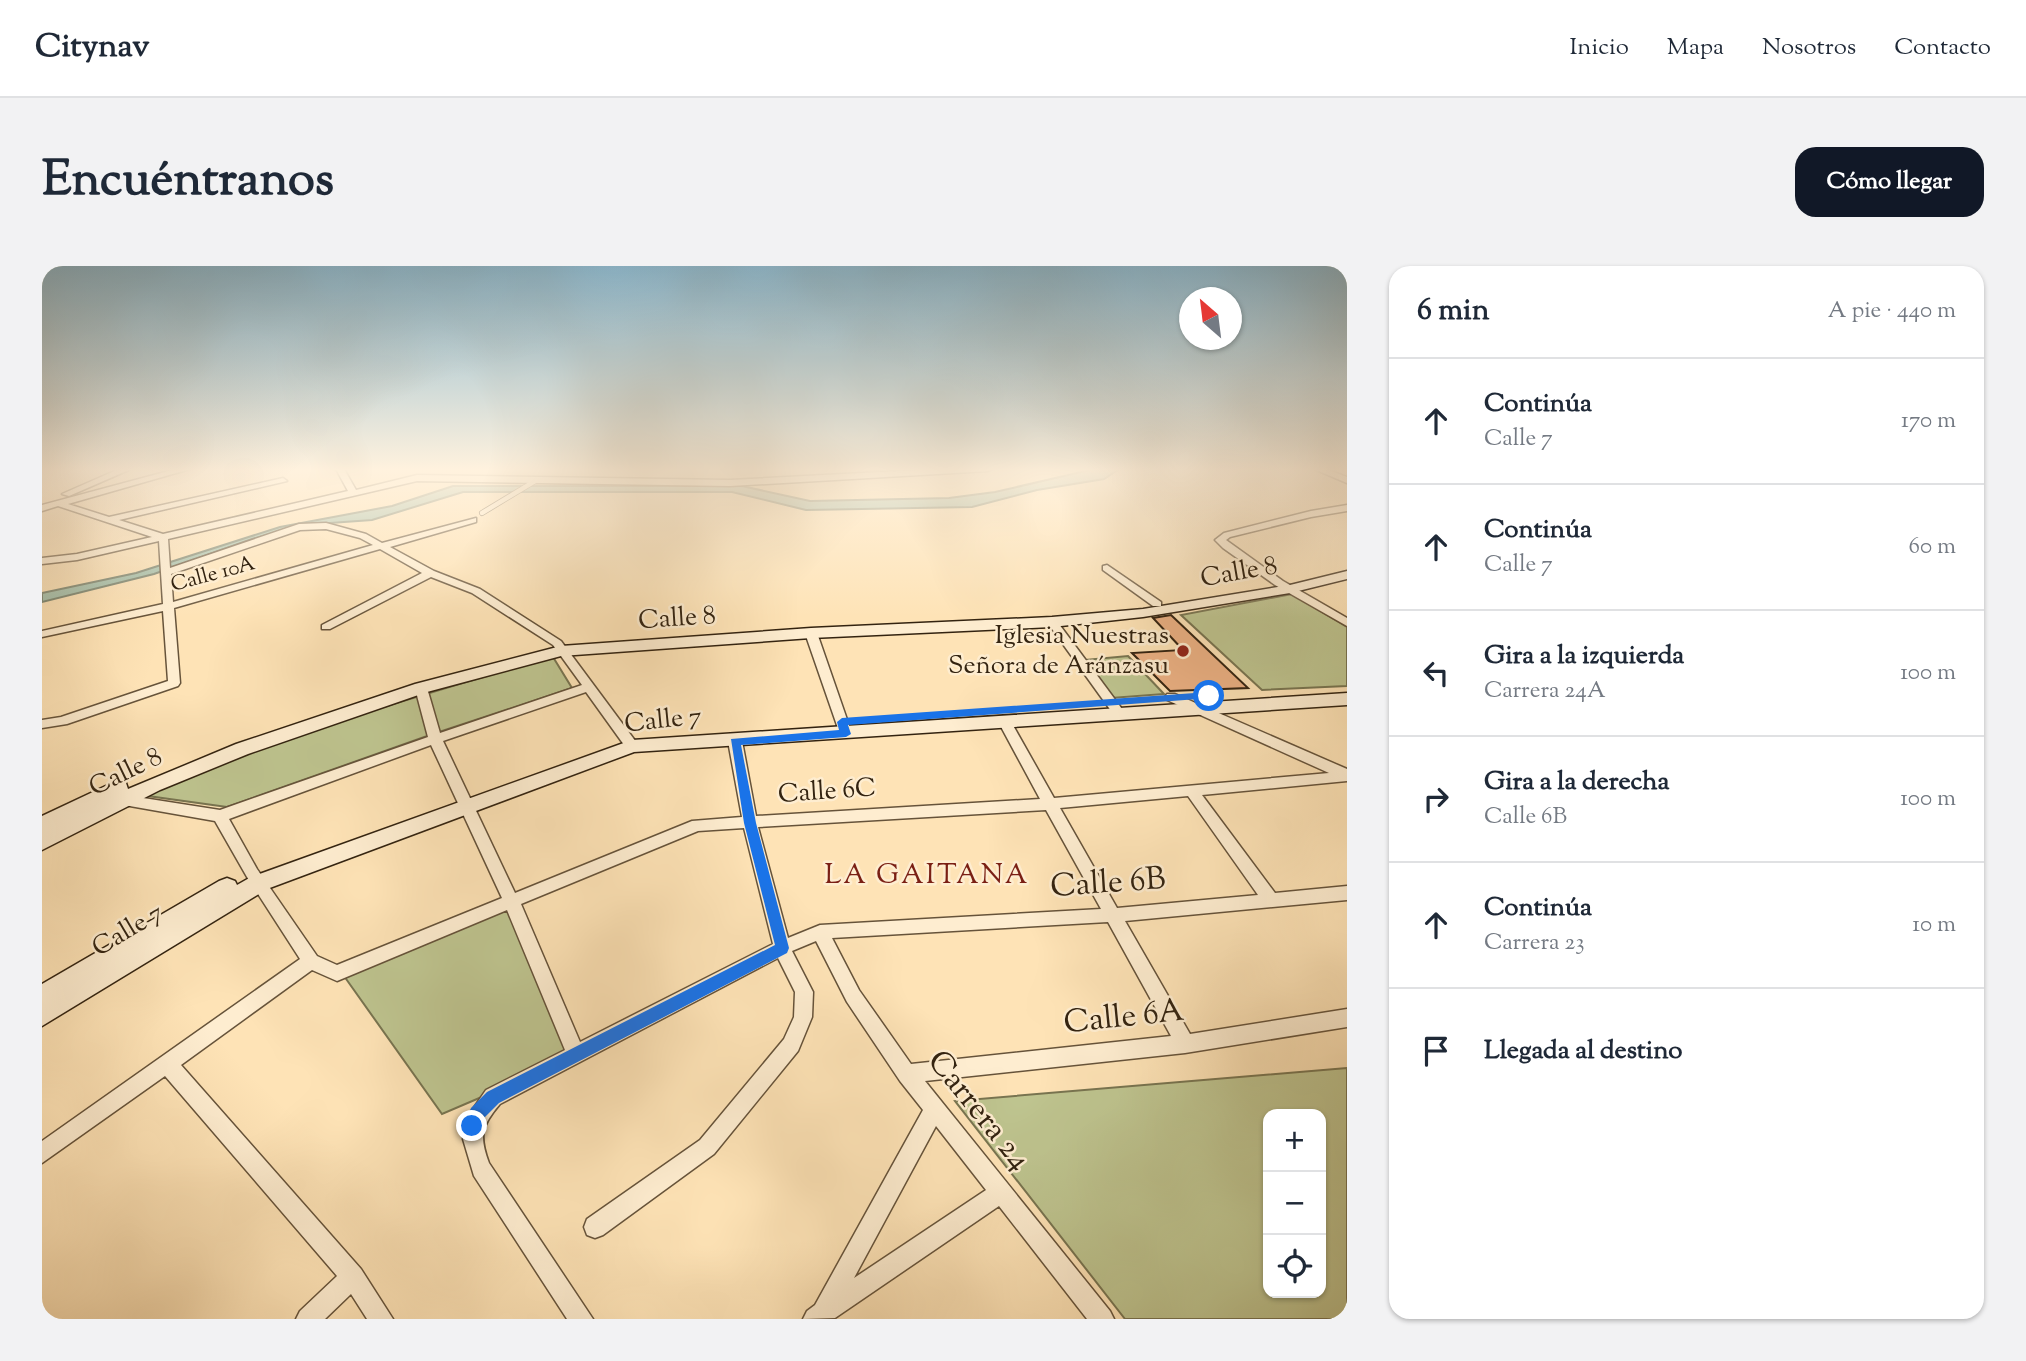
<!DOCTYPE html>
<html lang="es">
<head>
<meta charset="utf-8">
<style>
  body { margin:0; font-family:"Sorts Mill Goudy",serif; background:#f2f2f3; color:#1f2937 }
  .controls { position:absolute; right:21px; bottom:21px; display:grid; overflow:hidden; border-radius:14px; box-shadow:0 2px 5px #0004 }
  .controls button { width:63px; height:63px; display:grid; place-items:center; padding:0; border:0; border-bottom:2px solid #e0e1e3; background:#fff; color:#1f2937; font:35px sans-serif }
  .compass { position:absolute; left:1137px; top:21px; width:63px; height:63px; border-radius:50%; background:#fff; box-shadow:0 2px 5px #0004; rotate:332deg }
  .stop { position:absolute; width:21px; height:21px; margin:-16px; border:5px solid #1a73e8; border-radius:50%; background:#fff }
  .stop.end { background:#1a73e8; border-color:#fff; box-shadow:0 2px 7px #0008 }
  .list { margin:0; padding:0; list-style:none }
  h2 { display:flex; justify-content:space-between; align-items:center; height:91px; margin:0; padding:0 28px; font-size:30px }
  h2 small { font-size:23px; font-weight:400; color:#747a83 }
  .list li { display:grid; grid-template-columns:46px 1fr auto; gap:21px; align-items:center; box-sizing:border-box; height:126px; padding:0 28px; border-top:2px solid #e0e1e3 }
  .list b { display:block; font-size:26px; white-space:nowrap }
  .list p { margin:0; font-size:23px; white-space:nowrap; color:#747a83 }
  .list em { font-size:23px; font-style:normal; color:#747a83 }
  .icon { flex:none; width:38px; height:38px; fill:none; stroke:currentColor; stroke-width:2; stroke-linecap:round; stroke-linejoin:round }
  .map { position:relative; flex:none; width:1305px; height:1053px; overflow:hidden; border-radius:21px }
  header { display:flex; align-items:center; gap:42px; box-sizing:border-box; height:98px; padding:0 35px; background:#fff; border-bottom:2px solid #e0e1e3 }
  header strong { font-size:33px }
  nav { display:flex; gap:38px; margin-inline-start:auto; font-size:24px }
  .intro { display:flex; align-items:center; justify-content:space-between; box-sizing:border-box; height:168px; padding:0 42px }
  h1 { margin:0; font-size:49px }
  .button { padding:18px 32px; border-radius:21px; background:#111827; color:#fff; font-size:24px; font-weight:700 }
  main { display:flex; gap:42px; padding:0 42px }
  aside { flex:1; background:#fff; border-radius:21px; box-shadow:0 2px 5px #0004 }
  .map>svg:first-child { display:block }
  .green { fill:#bec48f; stroke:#787450; stroke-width:2; fill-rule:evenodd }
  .water { fill:#a0beaa; stroke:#74806c; stroke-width:2 }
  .building { fill:#ecb184; stroke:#332310; stroke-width:2 }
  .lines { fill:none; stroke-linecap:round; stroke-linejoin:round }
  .service-casing { stroke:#66533a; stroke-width:6 }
  .minor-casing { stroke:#66533a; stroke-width:3 }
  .secondary-casing { stroke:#332310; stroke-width:3 }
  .service { stroke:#feedd0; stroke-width:4.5 }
  .minor { fill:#feedd0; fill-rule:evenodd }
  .secondary { fill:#feedd0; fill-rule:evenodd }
  .route { fill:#1a73e8 }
  .poi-dot { fill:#8f2418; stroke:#feedd0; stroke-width:2.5 }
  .labels { text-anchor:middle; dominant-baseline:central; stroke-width:5; stroke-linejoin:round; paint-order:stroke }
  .far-street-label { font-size:21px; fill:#332310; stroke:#feedd0 }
  .street-label { font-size:26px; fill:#332310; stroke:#feedd0 }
  .poi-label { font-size:26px; fill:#332310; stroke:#feedd0; text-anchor:end }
  .neighbourhood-label { font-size:28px; letter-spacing:2px; fill:#7a1f14; stroke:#feedd0 }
  .near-street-label { font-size:32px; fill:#332310; stroke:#feedd0 }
</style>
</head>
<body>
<header>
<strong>Citynav</strong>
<nav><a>Inicio</a><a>Mapa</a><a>Nosotros</a><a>Contacto</a></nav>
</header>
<div class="intro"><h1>Encuéntranos</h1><a class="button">Cómo llegar</a></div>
<main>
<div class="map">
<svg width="1305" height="1053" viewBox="0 0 1305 1053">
  <rect width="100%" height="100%" fill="#fee3b6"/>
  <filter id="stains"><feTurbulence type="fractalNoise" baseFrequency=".00286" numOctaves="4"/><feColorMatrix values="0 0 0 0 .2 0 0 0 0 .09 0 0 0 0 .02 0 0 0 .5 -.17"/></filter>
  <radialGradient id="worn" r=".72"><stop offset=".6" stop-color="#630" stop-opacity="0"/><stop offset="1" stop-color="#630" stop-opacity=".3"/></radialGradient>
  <!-- green -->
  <g class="green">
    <polygon points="1250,328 1305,361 1305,420 1220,424 1139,349"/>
    <polygon points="1086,390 1122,428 1069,432 1042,394"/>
    <path d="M511,391L530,422L388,469L185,541L106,530C151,500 209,484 260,467C343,440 426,415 511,391Z"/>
    <polygon points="467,640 528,786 449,827 400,848 302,710"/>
    <path d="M1305,802V1053H1083L913,835ZM1226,848H1279V1027H1226Z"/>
  </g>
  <!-- water -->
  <polygon class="water" points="1052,203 1077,203 1062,213 995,224 930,241 764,244 690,226 421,226 330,254 260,259 210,273 112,308 0,336 0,327 94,307 238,261 350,240 411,220 700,220 768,235 907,232 953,226"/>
  <!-- building -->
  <polygon class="building" points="1129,349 1206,422 1128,425 1090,387 1141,384 1111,352"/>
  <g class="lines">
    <defs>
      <polyline id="service" points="440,247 493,215"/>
      <g id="minor">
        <polygon points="77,203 89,203 27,230 20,228"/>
        <path d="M134,203H148L26,238L67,251L241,212L245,215L77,254L121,268L306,225L294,203H302L314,224L375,209L688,214L896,203H950L946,205L688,220L375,215L126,273L128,302L257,258L284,257L324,268L340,277L434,252V256L348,281L392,305L438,323L519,375L597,480L590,485L585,483L544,426L401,475L473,627L650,555L700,551L686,475L693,470L700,475L714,550L998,533L957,457L963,453L968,454L1012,532L1287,507L1125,434L1123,431L1125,428H1133L1305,503V515L1160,529L1233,627L1305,620V634L1083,655L1148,768L1305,743V761L1143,787L883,815L1068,1045L1072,1053H1045L957,940L793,1052L761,1053L765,1045L773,1039L881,844L858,815L805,736L774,675L750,685L771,726L770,751L756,785L672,888L561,969L553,972L545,969L542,961L545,953L658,874L742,773L752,751L753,726L736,692L458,838C439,860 437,870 447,897L551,1053H525L432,910L421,873L426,850L444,824L523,784L465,644L295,715L270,704L139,799L319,1003L351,1053H325L309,1028L283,1053H254L258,1045L295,1010L123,810L0,897V875L258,693L205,611L173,555L82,539L77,538L75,534L77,530L82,529L178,544L386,471L373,422L379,418L385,422L398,467L540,419L511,379L430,327L389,311L288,363H280V359L380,307L338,283L132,342L138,417L136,420L25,458L0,462V454L19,451L126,415L121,345L0,371V365L121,338L117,275L35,294L0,298V292L35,288L110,271L16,240L0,245V239ZM284,263L318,272L331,279L131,336L129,308L258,264ZM389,479L460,632L295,699L275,690L215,603L187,553ZM1146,530L1216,629L1075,642L1018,542ZM1004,544L1059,643L778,659L746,672L716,561ZM702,562L731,678L538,776L479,638L656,565ZM1066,656L1129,770L869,798L817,724L790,672ZM894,860L944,924L812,1012Z"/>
        <polygon points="1272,203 1284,203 1305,211 1305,217"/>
        <polygon points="1305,239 1305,245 1269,251 1188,271 1184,274 1241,315 1305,352 1305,360 1233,319 1181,282 1173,274 1182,267 1269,245"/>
        <polygon points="1065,299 1119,336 1119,340 1111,340 1061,304 1061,300"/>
        <polygon points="1010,353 1014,354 1080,443 1082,446 1080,449 1072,449 1005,356"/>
        <polygon points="769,364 775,367 810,468 809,471 799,471 798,468 763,367"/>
      </g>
      <g id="secondary">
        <polygon points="1305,305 1305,313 1248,327 1101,351 1010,361 769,372 519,390 385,426 206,488 118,524 0,584 0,550 70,517 84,517 86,523 194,478 373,418 519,380 769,362 1010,351 1101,343 1248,319"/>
        <polygon points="1305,427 1305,439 592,486 225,623 0,760 0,718 177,615 185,612 193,615 195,619 209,611 590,474"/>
      </g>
    </defs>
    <!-- service casing -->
    <use href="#service" class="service-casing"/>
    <!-- minor casing -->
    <use href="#minor" class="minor-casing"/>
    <!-- secondary casing -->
    <use href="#secondary" class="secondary-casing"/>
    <!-- service -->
    <use href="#service" class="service"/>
    <!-- minor -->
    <use href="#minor" class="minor"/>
    <!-- secondary -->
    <use href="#secondary" class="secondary"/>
  </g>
  <!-- sky -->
  <linearGradient id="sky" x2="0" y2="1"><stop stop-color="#8bb8cf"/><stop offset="0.58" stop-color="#fff2de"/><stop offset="1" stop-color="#fff2de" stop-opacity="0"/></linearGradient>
  <rect width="1305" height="351" fill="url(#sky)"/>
  <!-- route -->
  <polygon class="route" points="1167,426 1170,427 1170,432 806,459 809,468 804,471 699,479 714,557 747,682 745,687 457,837 441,853 436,866 430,868 425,866 422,860 429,842 445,826 733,679 702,557 689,473 797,464 795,456 800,452"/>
  <!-- markers -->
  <circle class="poi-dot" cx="1141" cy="385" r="7"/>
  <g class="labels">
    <!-- far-street labels -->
    <g class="far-street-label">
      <text transform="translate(171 309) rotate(-15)">Calle 10A</text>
    </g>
    <!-- street labels -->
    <g class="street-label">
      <text transform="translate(1197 307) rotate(-10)">Calle 8</text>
      <text transform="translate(635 353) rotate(-4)">Calle 8</text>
      <text transform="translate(621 455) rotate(-6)">Calle 7</text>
      <text transform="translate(84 507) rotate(-26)">Calle 8</text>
      <text transform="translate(785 526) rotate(-4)">Calle 6C</text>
      <text transform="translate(86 665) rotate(-31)">Calle 7</text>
    </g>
    <!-- poi labels -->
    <g class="poi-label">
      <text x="1127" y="370">Iglesia Nuestras<tspan x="1127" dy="30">Señora de Aránzasu</tspan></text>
    </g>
    <!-- neighbourhood labels -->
    <g class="neighbourhood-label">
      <text x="885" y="610">LA GAITANA</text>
    </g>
    <!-- near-street labels -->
    <g class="near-street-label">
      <text transform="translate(1066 618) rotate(-4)">Calle 6B</text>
      <text transform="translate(1082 752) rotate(-6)">Calle 6A</text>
      <text transform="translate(936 845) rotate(51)">Carrera 24</text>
    </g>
  </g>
  <rect width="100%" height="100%" filter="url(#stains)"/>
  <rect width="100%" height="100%" fill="url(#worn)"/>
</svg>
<div class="controls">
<button>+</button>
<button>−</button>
<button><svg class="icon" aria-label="locate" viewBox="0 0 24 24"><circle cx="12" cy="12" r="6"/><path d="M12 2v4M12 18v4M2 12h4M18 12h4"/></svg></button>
</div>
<svg class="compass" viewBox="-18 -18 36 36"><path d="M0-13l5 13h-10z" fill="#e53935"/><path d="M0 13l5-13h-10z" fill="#747a83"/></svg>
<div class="stop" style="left:1167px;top:430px"></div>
<div class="stop end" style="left:430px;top:860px"></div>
</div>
<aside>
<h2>6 min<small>A pie · 440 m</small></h2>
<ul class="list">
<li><svg class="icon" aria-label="ahead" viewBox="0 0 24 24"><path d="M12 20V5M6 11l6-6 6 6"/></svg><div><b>Continúa</b><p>Calle 7</p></div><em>170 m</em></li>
<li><svg class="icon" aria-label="ahead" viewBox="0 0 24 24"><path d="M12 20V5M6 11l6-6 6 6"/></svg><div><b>Continúa</b><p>Calle 7</p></div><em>60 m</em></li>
<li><svg class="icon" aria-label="left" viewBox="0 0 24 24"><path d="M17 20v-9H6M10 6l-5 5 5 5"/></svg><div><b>Gira a la izquierda</b><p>Carrera 24A</p></div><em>100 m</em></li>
<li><svg class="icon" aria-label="right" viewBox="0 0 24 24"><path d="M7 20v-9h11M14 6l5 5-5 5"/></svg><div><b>Gira a la derecha</b><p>Calle 6B</p></div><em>100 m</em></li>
<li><svg class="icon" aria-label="ahead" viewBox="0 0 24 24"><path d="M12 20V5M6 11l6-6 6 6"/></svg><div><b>Continúa</b><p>Carrera 23</p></div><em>10 m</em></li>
<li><svg class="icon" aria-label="arrive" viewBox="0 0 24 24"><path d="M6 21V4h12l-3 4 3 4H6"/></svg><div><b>Llegada al destino</b></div></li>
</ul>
</aside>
</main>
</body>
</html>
